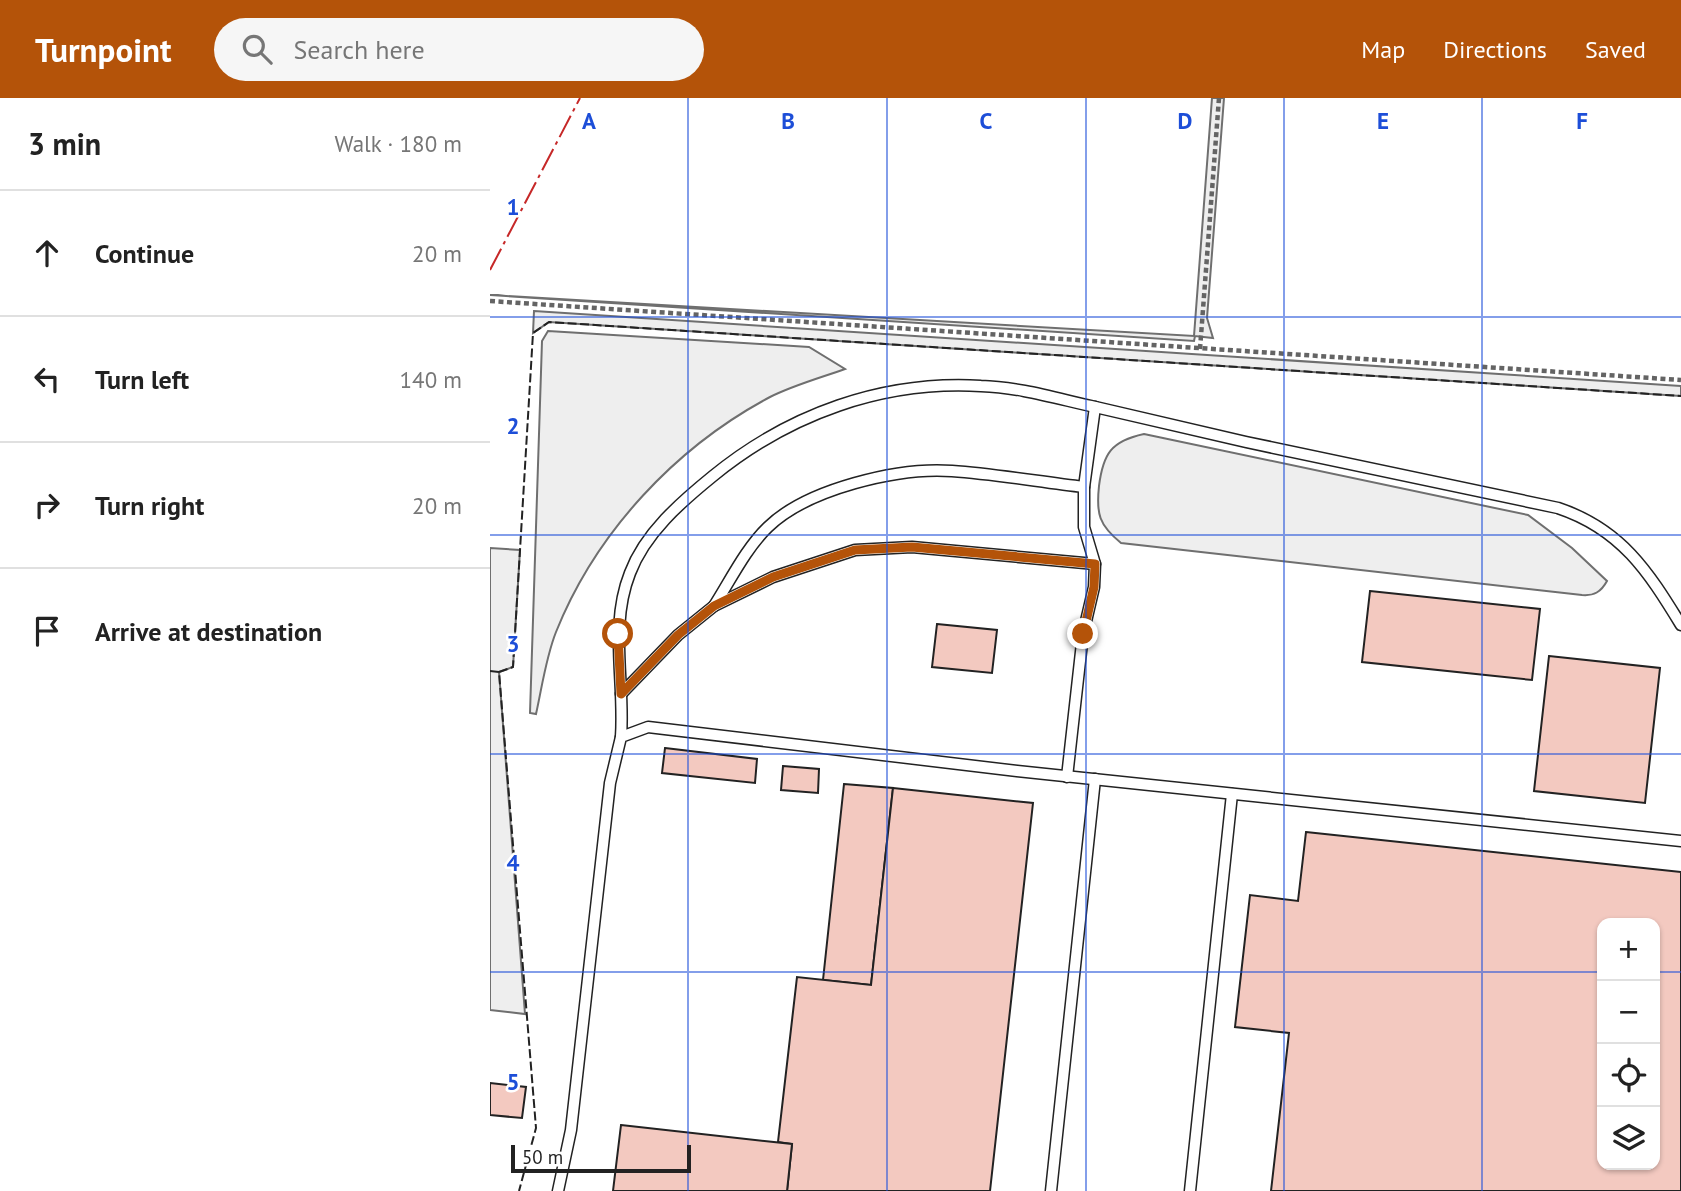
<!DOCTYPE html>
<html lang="en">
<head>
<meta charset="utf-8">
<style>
  body { margin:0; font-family:"PT Sans",sans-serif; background:#f6f6f6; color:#222 }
  .controls { position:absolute; right:21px; bottom:21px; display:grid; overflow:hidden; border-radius:14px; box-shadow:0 2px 5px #0004 }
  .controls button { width:63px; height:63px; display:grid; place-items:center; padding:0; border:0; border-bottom:2px solid #e0e0e0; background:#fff; color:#222; font:35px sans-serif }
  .scale { position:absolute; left:21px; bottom:18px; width:180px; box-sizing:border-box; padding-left:7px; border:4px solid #222; border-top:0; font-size:19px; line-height:24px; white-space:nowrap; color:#222; -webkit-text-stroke:5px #fff; paint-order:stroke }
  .stop { position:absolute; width:21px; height:21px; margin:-16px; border:5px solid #b45309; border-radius:50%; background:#fff }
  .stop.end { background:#b45309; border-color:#fff; box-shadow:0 2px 7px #0008 }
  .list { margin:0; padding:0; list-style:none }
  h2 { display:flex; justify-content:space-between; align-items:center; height:91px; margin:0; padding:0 28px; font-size:30px }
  h2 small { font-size:23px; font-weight:400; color:#767676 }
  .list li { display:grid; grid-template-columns:46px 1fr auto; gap:21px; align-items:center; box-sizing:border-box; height:126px; padding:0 28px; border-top:2px solid #e0e0e0 }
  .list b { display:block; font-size:26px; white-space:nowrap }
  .list em { font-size:23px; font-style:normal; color:#767676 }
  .icon { flex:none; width:38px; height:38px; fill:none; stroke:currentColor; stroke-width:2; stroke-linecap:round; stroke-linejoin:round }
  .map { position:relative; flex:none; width:1191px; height:1093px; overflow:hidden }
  header { display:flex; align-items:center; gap:42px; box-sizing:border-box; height:98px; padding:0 35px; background:#b45309; color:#fff }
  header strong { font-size:33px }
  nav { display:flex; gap:38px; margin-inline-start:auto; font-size:24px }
  .search { width:490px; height:63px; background:#f6f6f6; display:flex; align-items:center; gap:18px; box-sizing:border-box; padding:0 24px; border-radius:38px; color:#767676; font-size:26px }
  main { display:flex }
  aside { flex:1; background:#fff }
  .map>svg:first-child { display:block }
  .green { fill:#eee; stroke:#6f6f6f; stroke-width:2 }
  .building { fill:#f3c9c0; stroke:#222; stroke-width:2; fill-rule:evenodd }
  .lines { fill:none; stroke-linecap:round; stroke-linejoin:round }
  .lane-casing { stroke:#222; stroke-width:13 }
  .path { stroke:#646464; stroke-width:4.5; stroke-dasharray:5 3.5; stroke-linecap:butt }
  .lane { stroke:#fff; stroke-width:10 }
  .fence { stroke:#222; stroke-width:2; stroke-dasharray:9 3.5; stroke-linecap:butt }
  .power { stroke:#c62828; stroke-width:2; stroke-dasharray:24 5 3.5 5; stroke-linecap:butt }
  .route { stroke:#b45309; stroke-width:9 }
  .grid { fill:none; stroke:#1d4ed8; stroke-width:2; stroke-opacity:0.55 }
  .grid-label { font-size:23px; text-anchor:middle; font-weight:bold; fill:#1d4ed8; stroke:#fff; stroke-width:5; stroke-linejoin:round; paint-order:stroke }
</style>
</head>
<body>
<header>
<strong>Turnpoint</strong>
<div class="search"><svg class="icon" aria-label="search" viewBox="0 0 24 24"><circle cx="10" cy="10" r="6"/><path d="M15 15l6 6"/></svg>Search here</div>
<nav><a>Map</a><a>Directions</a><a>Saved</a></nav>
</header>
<main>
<aside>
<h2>3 min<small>Walk · 180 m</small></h2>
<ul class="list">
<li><svg class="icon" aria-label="ahead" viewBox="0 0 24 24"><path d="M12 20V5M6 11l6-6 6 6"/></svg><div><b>Continue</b></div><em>20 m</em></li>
<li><svg class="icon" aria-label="left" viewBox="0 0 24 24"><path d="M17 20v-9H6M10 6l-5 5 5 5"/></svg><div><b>Turn left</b></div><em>140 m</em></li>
<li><svg class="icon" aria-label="right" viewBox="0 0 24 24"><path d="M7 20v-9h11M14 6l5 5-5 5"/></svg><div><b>Turn right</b></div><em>20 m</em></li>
<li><svg class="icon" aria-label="arrive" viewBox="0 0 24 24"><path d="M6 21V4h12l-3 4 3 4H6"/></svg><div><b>Arrive at destination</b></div></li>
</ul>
</aside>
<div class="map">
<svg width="1191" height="1093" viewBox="0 0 1191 1093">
  <rect width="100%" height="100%" fill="#fff"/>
  <!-- green -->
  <g class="green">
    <polygon points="722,0 734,0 717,220 723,240 705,238 704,243 0,197 704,238"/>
    <polygon points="44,213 1191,288 1191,298 59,224 43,235"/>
    <path d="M58,233L319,249L355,271C330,280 304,287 280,299C186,349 106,434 66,534C56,559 52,589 46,616L40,615L52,243Z"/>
    <path d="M654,336L1038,417L1082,450L1117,483C1111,494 1104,498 1092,497L631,445C609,427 606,416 609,388C613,356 621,343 654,336Z"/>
    <polygon points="0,450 30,452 23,569 9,574 35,916 0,912"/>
  </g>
  <!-- building -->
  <g class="building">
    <polygon points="880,493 1050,511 1042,582 872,564"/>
    <polygon points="447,526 507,532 502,575 442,569"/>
    <polygon points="1059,558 1170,570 1155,705 1044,693"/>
    <polygon points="175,650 267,661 265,685 172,675"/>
    <polygon points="293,668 329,671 328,695 291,692"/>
    <polygon points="354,686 403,690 381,887 333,882"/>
    <polygon points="403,690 543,705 500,1093 297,1093 302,1046 288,1044 307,879 381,887"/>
    <path d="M816,734L1191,774V1093H781L799,935L745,929L760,797L808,803ZM1112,825H1165V1067H1112Z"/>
    <polygon points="0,985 36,989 32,1020 0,1017"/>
    <polygon points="131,1027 302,1046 297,1093 123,1093"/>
  </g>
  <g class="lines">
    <defs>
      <g id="lane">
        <polyline points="594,389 605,309"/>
        <path d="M224,508C240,483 256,450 278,429C317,391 408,369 462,373C506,376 550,384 594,389V429L605,466L604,489L593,536L577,679"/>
        <polyline points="131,596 188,537 224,508 283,479 365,452 422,449 605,466"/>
        <path d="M131,639C135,584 119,528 140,475C155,435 191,404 223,378C299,316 393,282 491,288C528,289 565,300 601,308C653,320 705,332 756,344C860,367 964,389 1068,410C1131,431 1158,473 1191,527"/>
        <polyline points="68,1093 81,1032 120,685 131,639 158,629 527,673 1191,743"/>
        <polyline points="561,1093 605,681"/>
        <polyline points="700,1093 742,696"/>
      </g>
    </defs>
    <!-- lane casing -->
    <use href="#lane" class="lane-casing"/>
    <!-- path -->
    <g class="path">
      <polyline points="0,203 1191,282"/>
      <polyline points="710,251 729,0"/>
    </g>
    <!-- lane -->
    <use href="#lane" class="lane"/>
    <!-- fence -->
    <g class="fence">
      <polyline points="0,573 9,574 46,1030 29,1093"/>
      <polyline points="9,574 23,569 43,235 59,224 1191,298"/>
    </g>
    <!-- power -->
    <polyline class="power" points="0,172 90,0"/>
  </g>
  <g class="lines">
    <!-- route -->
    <polyline class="route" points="128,536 131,596 188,537 224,508 283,479 365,452 422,449 605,466 604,489 593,536"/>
  </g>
  <!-- grid -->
  <path class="grid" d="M198,0V1093M397,0V1093M596,0V1093M794,0V1093M992,0V1093M0,219H1191M0,437H1191M0,656H1191M0,874H1112M1165,874H1191"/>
  <g class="grid-label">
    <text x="99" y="31">A</text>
    <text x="298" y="31">B</text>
    <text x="496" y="31">C</text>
    <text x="695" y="31">D</text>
    <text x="893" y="31">E</text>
    <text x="1092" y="31">F</text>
    <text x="23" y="117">1</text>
    <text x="23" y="336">2</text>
    <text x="23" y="554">3</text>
    <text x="23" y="773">4</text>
    <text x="23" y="992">5</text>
  </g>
</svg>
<div class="controls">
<button>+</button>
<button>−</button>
<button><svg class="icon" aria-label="locate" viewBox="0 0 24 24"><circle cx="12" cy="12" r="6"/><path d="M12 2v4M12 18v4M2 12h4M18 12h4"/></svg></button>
<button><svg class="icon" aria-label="layers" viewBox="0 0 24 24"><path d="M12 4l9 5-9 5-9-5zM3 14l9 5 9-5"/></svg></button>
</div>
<div class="scale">50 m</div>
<div class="stop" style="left:128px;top:536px"></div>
<div class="stop end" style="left:593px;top:536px"></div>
</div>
</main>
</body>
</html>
